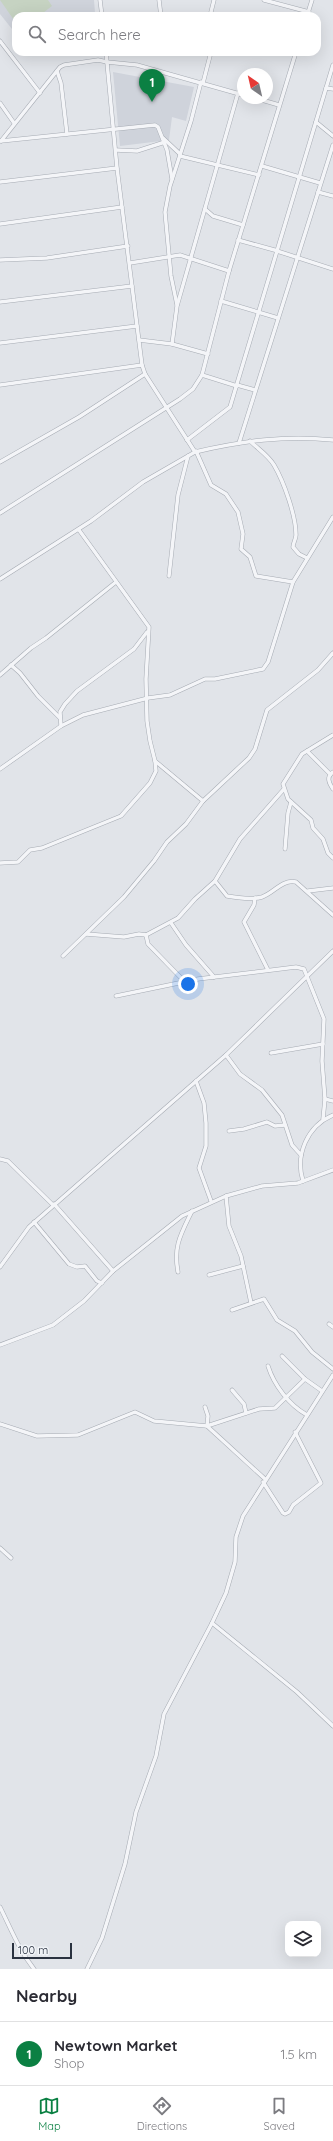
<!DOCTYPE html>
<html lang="en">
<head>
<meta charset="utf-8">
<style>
  body { margin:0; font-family:Quicksand,sans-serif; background:#f2f2f3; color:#2b2b33 }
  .controls { position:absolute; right:12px; bottom:12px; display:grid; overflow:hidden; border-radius:8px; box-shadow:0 4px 16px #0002 }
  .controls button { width:36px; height:36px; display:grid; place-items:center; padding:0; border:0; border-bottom:1px solid #e1e1e2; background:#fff; color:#2b2b33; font:20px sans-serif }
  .compass { position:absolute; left:237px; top:68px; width:36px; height:36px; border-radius:50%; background:#fff; box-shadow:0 4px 16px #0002; rotate:326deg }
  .scale { position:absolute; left:12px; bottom:10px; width:60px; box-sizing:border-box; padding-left:4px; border:2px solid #2a3240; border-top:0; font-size:11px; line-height:14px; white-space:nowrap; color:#2a3240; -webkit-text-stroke:3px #f0f3f7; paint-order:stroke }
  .you { position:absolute; left:188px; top:984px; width:14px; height:14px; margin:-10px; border:3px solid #fff; border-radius:50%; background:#1a73e8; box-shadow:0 0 0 6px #1a73e833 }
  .badge { display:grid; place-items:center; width:26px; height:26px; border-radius:50%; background:#0b8043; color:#fff; font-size:13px; font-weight:700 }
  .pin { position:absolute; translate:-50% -33px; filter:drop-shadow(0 1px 2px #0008) }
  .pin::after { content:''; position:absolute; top:21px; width:14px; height:12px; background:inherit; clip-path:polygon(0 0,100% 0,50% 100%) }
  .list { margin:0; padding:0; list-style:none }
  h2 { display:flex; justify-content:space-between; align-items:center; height:52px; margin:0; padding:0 16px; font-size:17px }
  h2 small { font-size:13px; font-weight:400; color:#7c7c81 }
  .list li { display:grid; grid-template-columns:26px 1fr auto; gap:12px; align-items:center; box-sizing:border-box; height:64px; padding:0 16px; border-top:1px solid #e1e1e2 }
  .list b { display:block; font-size:15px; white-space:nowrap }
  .list p { margin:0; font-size:13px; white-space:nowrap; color:#7c7c81 }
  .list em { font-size:13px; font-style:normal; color:#7c7c81 }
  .icon { flex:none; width:22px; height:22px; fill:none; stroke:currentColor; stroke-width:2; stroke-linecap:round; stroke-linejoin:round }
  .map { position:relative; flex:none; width:333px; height:1969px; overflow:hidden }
  .search { position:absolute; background:#fff; box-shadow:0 4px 16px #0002; left:12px; right:12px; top:12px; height:44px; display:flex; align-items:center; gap:10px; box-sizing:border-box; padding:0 14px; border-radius:12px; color:#7c7c81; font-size:15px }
  .sheet { height:116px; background:#fff }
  nav { display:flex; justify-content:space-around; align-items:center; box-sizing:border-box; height:56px; border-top:1px solid #e1e1e2; background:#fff; font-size:11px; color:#7c7c81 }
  nav a { display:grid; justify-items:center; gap:2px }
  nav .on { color:#0b8043 }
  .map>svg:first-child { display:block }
  .built { fill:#cfd3db }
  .green { fill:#c6d3c2 }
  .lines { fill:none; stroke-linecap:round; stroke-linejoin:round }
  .street-casing { stroke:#a6abb3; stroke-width:4.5 }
  .street { stroke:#f4f5f8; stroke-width:3.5 }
</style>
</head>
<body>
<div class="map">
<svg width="333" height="1969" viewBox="0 0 333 1969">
  <rect width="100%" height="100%" fill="#e1e4e9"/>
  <!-- built -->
  <g class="built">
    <polygon points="0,0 94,0 95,13 86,16 16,16 16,34 0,14"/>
    <polygon points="113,72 194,87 186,121 172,117 169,140 120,146"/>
  </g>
  <!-- green -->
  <polygon class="green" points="0,0 48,0 52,6 39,16 16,16 16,23"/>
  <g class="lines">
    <defs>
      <g id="street">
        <polyline points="100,0 102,16"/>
        <polyline points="159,0 161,16"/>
        <polyline points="264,0 309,12"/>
        <polyline points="210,16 214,0"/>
        <polyline points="307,16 312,0"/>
        <polyline points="0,41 40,93"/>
        <path d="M106,52L117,168L142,365L145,374L195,452C243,441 284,435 333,440"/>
        <polyline points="57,71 61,83 67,134"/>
        <polyline points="203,83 211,52"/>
        <polyline points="326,88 333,89"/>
        <polyline points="255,98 279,105"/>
        <polyline points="0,103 14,123"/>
        <polyline points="316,122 333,136"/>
        <polyline points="163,138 180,154"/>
        <polyline points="1,141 60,67 64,65 98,60 107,62 137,65 243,95"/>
        <polyline points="1,141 155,125 158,127 167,150 172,179"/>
        <polyline points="116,150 137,151 165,142"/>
        <polyline points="180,156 259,175"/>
        <polyline points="262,166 320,183"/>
        <polyline points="0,182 117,168"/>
        <polyline points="318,192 333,196"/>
        <polyline points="205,209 213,216 243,225"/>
        <polyline points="0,224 122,207"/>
        <polyline points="238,240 278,251"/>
        <polyline points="277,251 333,269"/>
        <polyline points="0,260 47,258 128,246"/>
        <polyline points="130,263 180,255 229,271"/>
        <polyline points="221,301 278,318"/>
        <polyline points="0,302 132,286"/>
        <polyline points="177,305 171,276 165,212 170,186 191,121 201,82"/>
        <polyline points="139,340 172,344 208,354"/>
        <polyline points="0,343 137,326"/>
        <polyline points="172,344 177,306 238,93"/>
        <polyline points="202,375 237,386"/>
        <polyline points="0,385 142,365"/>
        <polyline points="237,385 255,390"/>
        <polyline points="187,440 230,407 333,65"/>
        <path d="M250,441C258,449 268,455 274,465C284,482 296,516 296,535C296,539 293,543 293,547L299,554L307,558"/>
        <polyline points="239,443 333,145"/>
        <polyline points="196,451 211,485 226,494 238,512 243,534 241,549 250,557 256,576 293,582"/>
        <polyline points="0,462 79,417 145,374"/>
        <polyline points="0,513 180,399 193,389 202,375 229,271 296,52"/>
        <polyline points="79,530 149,627 146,679 147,721 150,741 155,761 203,801"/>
        <polyline points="169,576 178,495 188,456"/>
        <polyline points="0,579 91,521 143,482 195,452"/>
        <polyline points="11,665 20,673 38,696 60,718"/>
        <polyline points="0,675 31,648 46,638 116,582"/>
        <polyline points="61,726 60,712 65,704 77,691 134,649 147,632"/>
        <polyline points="333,735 302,754 283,784 288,799 311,820 313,828 323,839 328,853 333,858"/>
        <polyline points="307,751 330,774"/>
        <polyline points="0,769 61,726 83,715 148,698 170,695 205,679 215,679 263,669 268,662 293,582 333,517"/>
        <path d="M333,772C326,777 329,783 333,789"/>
        <polyline points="285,849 288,813 291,802"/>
        <polyline points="0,863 18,862 30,850 42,848 121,816 150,783 156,771 155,761"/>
        <path d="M215,881L227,896C238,898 252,900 262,897C274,893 282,879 296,882L333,915"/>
        <polyline points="308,891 333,888"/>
        <polyline points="255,898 254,905 244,922 268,970"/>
        <polyline points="171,923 186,945 214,977"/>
        <polyline points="86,934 124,937 139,934 146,935"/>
        <polyline points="146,935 178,918 195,899 215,881 240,839 284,789"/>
        <polyline points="146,935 148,944 184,981"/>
        <polyline points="63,956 124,897 154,861 167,842 186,824 203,801 249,758 255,749 267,710 318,670 333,653"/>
        <polyline points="116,996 198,979 296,967 304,969 324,1019 322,1061 325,1099 323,1119"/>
        <polyline points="271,1053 323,1044"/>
        <polyline points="226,1055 240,1074 262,1090 282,1115 292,1145 301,1155"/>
        <polyline points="196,1081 204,1103 206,1123 206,1146 199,1168 211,1201"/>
        <polyline points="325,1099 333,1101"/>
        <polyline points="229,1131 244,1129 267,1122 275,1126 285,1125"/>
        <polyline points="0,1159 8,1161 53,1205"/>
        <path d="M303,1181C295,1155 307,1126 333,1115"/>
        <polyline points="226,1196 229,1226 241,1256 251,1303"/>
        <polyline points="54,1204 113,1271"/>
        <polyline points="34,1222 69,1264 77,1267 85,1266 97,1281 102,1283"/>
        <polyline points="0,1267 29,1227 226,1055 333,951"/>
        <path d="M178,1272C173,1246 181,1234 192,1211"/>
        <polyline points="209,1275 243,1266"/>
        <polyline points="232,1310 264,1299 277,1320 295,1331 312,1352 333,1369"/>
        <polyline points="329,1324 333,1327"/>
        <polyline points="0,1345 53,1325 84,1301 113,1271 182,1216 226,1196 262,1186 298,1183 333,1170"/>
        <polyline points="282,1356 305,1379 322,1391"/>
        <path d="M268,1366C274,1385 289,1405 307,1415"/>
        <polyline points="232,1390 244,1404 246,1413"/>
        <polyline points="205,1407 208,1416 207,1426 259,1409 275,1408 305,1379"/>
        <polyline points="0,1424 37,1436 78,1435 135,1412 154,1421 207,1426 265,1479"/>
        <polyline points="263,1482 283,1513 285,1514 289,1512 293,1505 321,1483 295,1432"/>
        <polyline points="0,1548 11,1558"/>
        <polyline points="212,1623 297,1692 333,1726"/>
        <path d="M0,1907C11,1929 19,1950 34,1969"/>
        <polyline points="87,1969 102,1938 125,1864 136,1812 156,1756 164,1714 212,1623 226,1593 235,1562 236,1537 243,1516 333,1375"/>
      </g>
    </defs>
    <!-- street casing -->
    <use href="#street" class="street-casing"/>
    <!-- street -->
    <use href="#street" class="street"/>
  </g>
</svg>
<div class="controls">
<button><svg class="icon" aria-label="layers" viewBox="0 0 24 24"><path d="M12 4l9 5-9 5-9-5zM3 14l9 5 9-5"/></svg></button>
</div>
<svg class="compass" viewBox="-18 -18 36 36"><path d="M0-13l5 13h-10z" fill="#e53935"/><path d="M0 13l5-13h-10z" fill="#7c7c81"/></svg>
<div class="scale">100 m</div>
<div class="you"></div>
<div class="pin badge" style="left:152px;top:102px">1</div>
<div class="search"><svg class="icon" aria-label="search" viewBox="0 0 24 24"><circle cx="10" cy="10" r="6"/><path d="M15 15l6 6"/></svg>Search here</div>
</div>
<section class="sheet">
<h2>Nearby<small></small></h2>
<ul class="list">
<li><span class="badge">1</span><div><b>Newtown Market</b><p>Shop</p></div><em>1.5 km</em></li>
</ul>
</section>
<nav>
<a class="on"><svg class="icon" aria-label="map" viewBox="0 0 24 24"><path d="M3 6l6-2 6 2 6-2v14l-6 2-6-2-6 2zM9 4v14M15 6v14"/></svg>Map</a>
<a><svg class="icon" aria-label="directions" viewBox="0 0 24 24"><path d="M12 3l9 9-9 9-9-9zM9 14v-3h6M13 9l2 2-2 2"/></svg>Directions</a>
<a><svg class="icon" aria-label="saved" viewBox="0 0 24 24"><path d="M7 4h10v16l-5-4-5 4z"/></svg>Saved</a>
</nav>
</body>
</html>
